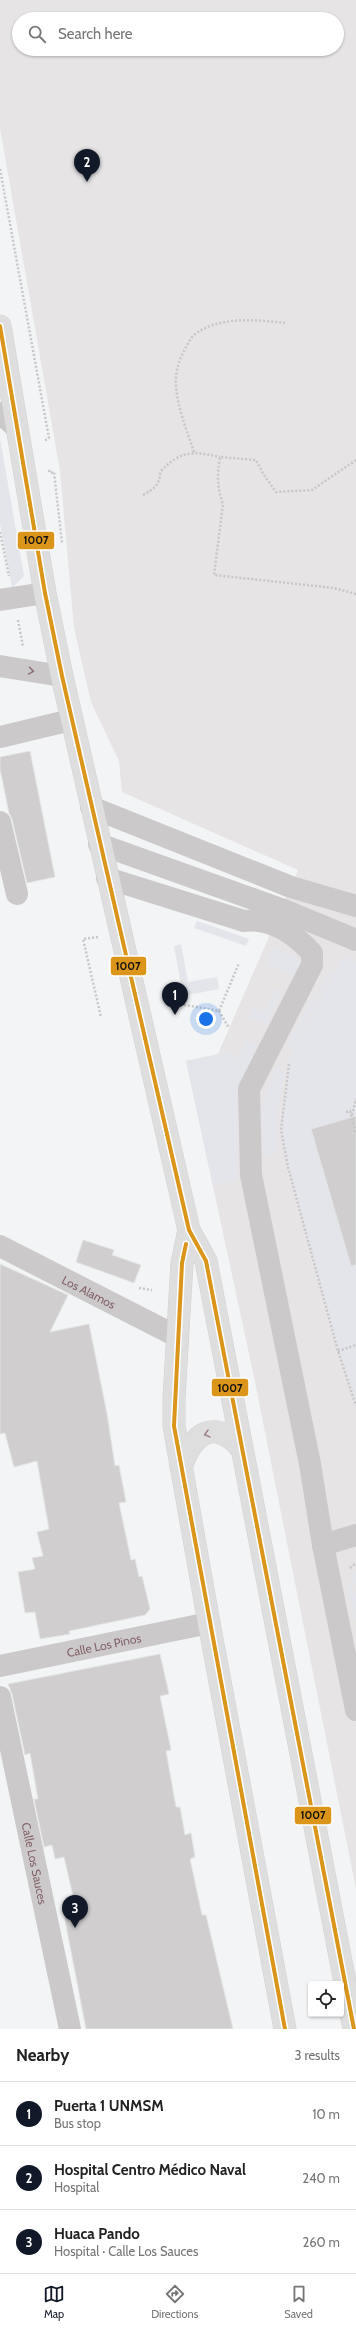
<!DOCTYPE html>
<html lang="en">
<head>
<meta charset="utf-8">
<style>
  body { margin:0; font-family:Cabin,sans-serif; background:#f2f2f2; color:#222 }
  .controls { position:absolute; right:12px; bottom:12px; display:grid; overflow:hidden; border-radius:4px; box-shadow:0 1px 3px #0004 }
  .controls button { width:36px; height:36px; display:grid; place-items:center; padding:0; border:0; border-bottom:1px solid #e0e0e0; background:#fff; color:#222; font:20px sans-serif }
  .you { position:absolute; left:206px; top:1019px; width:14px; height:14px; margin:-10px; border:3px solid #fff; border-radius:50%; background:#1a73e8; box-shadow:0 0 0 6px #1a73e833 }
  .badge { display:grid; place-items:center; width:26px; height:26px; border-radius:50%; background:#111827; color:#fff; font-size:13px; font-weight:700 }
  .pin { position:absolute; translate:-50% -33px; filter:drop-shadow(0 1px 2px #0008) }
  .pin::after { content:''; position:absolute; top:21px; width:14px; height:12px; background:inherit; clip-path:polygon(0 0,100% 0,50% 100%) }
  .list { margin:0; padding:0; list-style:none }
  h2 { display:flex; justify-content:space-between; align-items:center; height:52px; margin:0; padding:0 16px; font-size:17px }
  h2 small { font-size:13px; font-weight:400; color:#767676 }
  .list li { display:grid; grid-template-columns:26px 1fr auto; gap:12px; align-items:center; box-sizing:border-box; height:64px; padding:0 16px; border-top:1px solid #e0e0e0 }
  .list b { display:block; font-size:15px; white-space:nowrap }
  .list p { margin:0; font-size:13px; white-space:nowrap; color:#767676 }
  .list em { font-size:13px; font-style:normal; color:#767676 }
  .icon { flex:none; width:22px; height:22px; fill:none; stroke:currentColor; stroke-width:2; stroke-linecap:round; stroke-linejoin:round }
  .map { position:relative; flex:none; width:356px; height:2029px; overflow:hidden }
  .search { position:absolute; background:#fff; box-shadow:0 1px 3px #0004; left:12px; right:12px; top:12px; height:44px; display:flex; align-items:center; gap:10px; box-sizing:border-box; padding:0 14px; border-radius:22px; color:#767676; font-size:15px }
  .sheet { height:244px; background:#fff }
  nav { display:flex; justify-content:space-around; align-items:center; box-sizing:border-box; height:56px; border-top:1px solid #e0e0e0; background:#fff; font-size:11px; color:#767676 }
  nav a { display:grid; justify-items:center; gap:2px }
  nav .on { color:#111827 }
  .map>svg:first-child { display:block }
  .built { fill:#e6e4e5; fill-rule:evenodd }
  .green { fill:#e4e5eb }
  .building { fill:#d0cece; stroke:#e3e4e4 }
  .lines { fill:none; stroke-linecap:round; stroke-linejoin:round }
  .major-casing { stroke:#d3d1d2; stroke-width:23 }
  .path { stroke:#c8c6c7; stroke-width:2.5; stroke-dasharray:2 2; stroke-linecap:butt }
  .minor { stroke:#cbc9ca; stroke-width:22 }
  .major { stroke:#dfdede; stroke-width:22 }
  .bus-1-casing { stroke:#fff; stroke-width:7 }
  .bus-1 { stroke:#da951a; stroke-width:4 }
  .oneway { stroke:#907278 }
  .oneway2 { stroke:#9c8287 }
  .labels { text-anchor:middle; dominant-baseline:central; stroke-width:4; stroke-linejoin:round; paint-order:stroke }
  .street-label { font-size:12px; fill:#85636a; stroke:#fff }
  .line-badge { stroke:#fff; stroke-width:1.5 }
  .pale-badge-label { font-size:11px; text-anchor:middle; font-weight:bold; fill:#111 }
</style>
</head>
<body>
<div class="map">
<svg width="356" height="2029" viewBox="0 0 356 2029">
  <rect width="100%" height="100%" fill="#f3f4f5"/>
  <!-- built -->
  <path class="built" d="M0,0H356V1889L254,1377L186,1061L218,1054L298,870L122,792L119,761L91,702L74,628L60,471L0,128ZM19,19H337V49H19Z"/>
  <!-- green -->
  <g class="green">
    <polygon points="0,438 24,576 12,588 0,524"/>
    <polygon points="197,921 249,939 246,946 194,928"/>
    <polygon points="181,944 188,982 217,977 219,989 183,996 174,946"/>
    <polygon points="273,948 298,958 300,972 293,987 289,985 293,975 267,964"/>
    <polygon points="343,956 356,962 356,1405 336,1343 288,1167 281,1130 289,1057"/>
    <polygon points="331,969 332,971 292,1049 286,1045"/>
    <polygon points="275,989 282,992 267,1024 249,1017 253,1007 266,1012"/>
    <polygon points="247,1040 257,1045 237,1091 237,1180 213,1186 186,1061 228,1053 238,1058"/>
    <polygon points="277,1066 285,1072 277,1113 277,1153 263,1155 262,1107"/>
    <polygon points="356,1571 356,1584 352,1586 356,1599 356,1623 348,1588"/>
  </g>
  <!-- building -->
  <g class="building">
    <polygon points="30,751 55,877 27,883 12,819 9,813 0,769 0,757"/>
    <polygon points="356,1116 356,1265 351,1266 311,1129"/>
    <polygon points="83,1240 114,1250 112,1255 141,1265 134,1283 76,1262"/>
    <polygon points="0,1264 68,1295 50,1332 89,1324 107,1414 115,1466 119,1465 126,1502 119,1503 131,1560 135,1559 139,1577 142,1576 150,1609 145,1615 69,1631 70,1634 40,1639 35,1612 25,1613 18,1572 35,1569 32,1558 43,1556 37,1532 49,1529 37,1461 14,1467 5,1433 0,1434"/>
    <polygon points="160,1654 169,1694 160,1696 171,1750 166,1751 176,1807 180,1807 185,1835 191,1833 195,1857 190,1859 202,1915 206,1915 233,2029 86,2029 64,1915 77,1913 64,1857 55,1859 52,1845 44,1847 34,1799 38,1799 30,1753 25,1755 12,1694 8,1684"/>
  </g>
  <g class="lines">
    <defs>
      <g id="major">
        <polyline points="0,326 45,593 62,676 189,1230 206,1261 354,2029"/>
        <polyline points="189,1230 182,1263 174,1398 174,1426 209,1623 285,2029"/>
        <path d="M181,1467C192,1435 213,1417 240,1447"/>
      </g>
    </defs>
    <!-- major casing -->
    <use href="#major" class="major-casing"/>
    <!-- path -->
    <g class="path">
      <polyline points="0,169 49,438 44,441"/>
      <path d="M194,452C187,431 178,409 176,387C175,374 178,362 184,351C188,344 191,336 198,332C223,316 258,320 286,323"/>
      <path d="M356,460L312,490L276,492L264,475L256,460L220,457C217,474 217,488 223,504L214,575L334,588L356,594"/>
      <polyline points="49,470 50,473 54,472 62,543"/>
      <path d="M143,495C154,489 160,485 160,472C181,450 192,451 220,457"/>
      <polyline points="0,532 9,576"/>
      <polyline points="18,620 23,647"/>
      <polyline points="98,937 83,939 101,1017"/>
      <polyline points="180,1004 219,1011 239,963"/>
      <polyline points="219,1011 229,1028"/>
      <polyline points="289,1064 281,1130 288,1167 338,1351 356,1406"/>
      <polyline points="346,1112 350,1111 356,1133"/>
      <polyline points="352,1115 356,1099"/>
      <polyline points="139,1288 152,1290"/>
      <polyline points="338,1351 356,1345"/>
      <polyline points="350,1568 356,1563"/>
    </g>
    <!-- minor -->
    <g class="minor">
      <polyline points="0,413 17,428"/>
      <polyline points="0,600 45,593"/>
      <polyline points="0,666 62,676"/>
      <polyline points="0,737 71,720"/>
      <polyline points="91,807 291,887 356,906"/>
      <polyline points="0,822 17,894"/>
      <polyline points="99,844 281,909 356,940"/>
      <path d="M107,878L244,921C270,917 295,934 312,953V965L249,1089L251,1175L310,1464L323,1545L356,1710"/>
      <path id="s1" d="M0,1246L178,1337"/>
      <polyline points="323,1545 356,1535"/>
      <path id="s2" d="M0,1666L209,1623"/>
      <path id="s3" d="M0,1697L70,2029"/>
    </g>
    <!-- major -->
    <use href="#major" class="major"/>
    <defs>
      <g id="bus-1">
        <polyline points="0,326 45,593 62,676 189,1230 206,1261 354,2029"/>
        <polyline points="186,1244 182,1263 174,1426 285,2029"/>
      </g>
    </defs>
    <!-- bus-1 casing -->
    <use href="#bus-1" class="bus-1-casing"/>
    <!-- bus-1 -->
    <use href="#bus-1" class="bus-1"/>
  </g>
  <!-- one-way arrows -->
  <defs><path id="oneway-chevron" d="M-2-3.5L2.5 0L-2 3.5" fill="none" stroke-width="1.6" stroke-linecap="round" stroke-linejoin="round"/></defs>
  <use class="oneway" href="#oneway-chevron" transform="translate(31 671) rotate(9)"/>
  <use class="oneway2" href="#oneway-chevron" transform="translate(207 1434) rotate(165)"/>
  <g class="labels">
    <!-- street labels -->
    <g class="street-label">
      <text stroke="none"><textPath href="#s1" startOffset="100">Los Alamos</textPath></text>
      <text stroke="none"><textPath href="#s2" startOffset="106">Calle Los Pinos</textPath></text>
      <text stroke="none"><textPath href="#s3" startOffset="170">Calle Los Sauces</textPath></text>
    </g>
  </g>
  <g class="line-badge">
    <rect x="17" y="531" width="38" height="19" rx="4" fill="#da951a"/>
    <rect x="110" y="956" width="37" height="20" rx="4" fill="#da951a"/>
    <rect x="211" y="1378" width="38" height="19" rx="4" fill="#da951a"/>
    <rect x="294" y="1806" width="38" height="19" rx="4" fill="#da951a"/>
  </g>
  <g class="pale-badge-label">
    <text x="36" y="544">1007</text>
    <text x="128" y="970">1007</text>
    <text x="230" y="1392">1007</text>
    <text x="313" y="1819">1007</text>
  </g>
</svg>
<div class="controls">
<button><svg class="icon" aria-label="locate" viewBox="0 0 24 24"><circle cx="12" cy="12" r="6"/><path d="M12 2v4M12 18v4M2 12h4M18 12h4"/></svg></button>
</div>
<div class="you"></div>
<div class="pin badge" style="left:175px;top:1015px">1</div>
<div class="pin badge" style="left:87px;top:182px">2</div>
<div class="pin badge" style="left:75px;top:1928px">3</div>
<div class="search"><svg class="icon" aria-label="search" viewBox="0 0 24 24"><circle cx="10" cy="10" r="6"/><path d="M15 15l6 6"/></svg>Search here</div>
</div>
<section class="sheet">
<h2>Nearby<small>3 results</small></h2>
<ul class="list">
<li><span class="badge">1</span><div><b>Puerta 1 UNMSM</b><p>Bus stop</p></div><em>10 m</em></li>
<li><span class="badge">2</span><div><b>Hospital Centro Médico Naval</b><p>Hospital</p></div><em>240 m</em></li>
<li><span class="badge">3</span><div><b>Huaca Pando</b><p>Hospital · Calle Los Sauces</p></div><em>260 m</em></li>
</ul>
</section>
<nav>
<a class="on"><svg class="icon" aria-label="map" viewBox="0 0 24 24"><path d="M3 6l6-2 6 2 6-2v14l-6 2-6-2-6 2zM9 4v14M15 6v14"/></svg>Map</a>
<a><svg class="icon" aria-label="directions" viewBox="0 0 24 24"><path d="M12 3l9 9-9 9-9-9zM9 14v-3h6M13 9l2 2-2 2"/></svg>Directions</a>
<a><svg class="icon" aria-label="saved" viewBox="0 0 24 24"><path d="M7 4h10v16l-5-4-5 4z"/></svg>Saved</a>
</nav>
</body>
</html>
